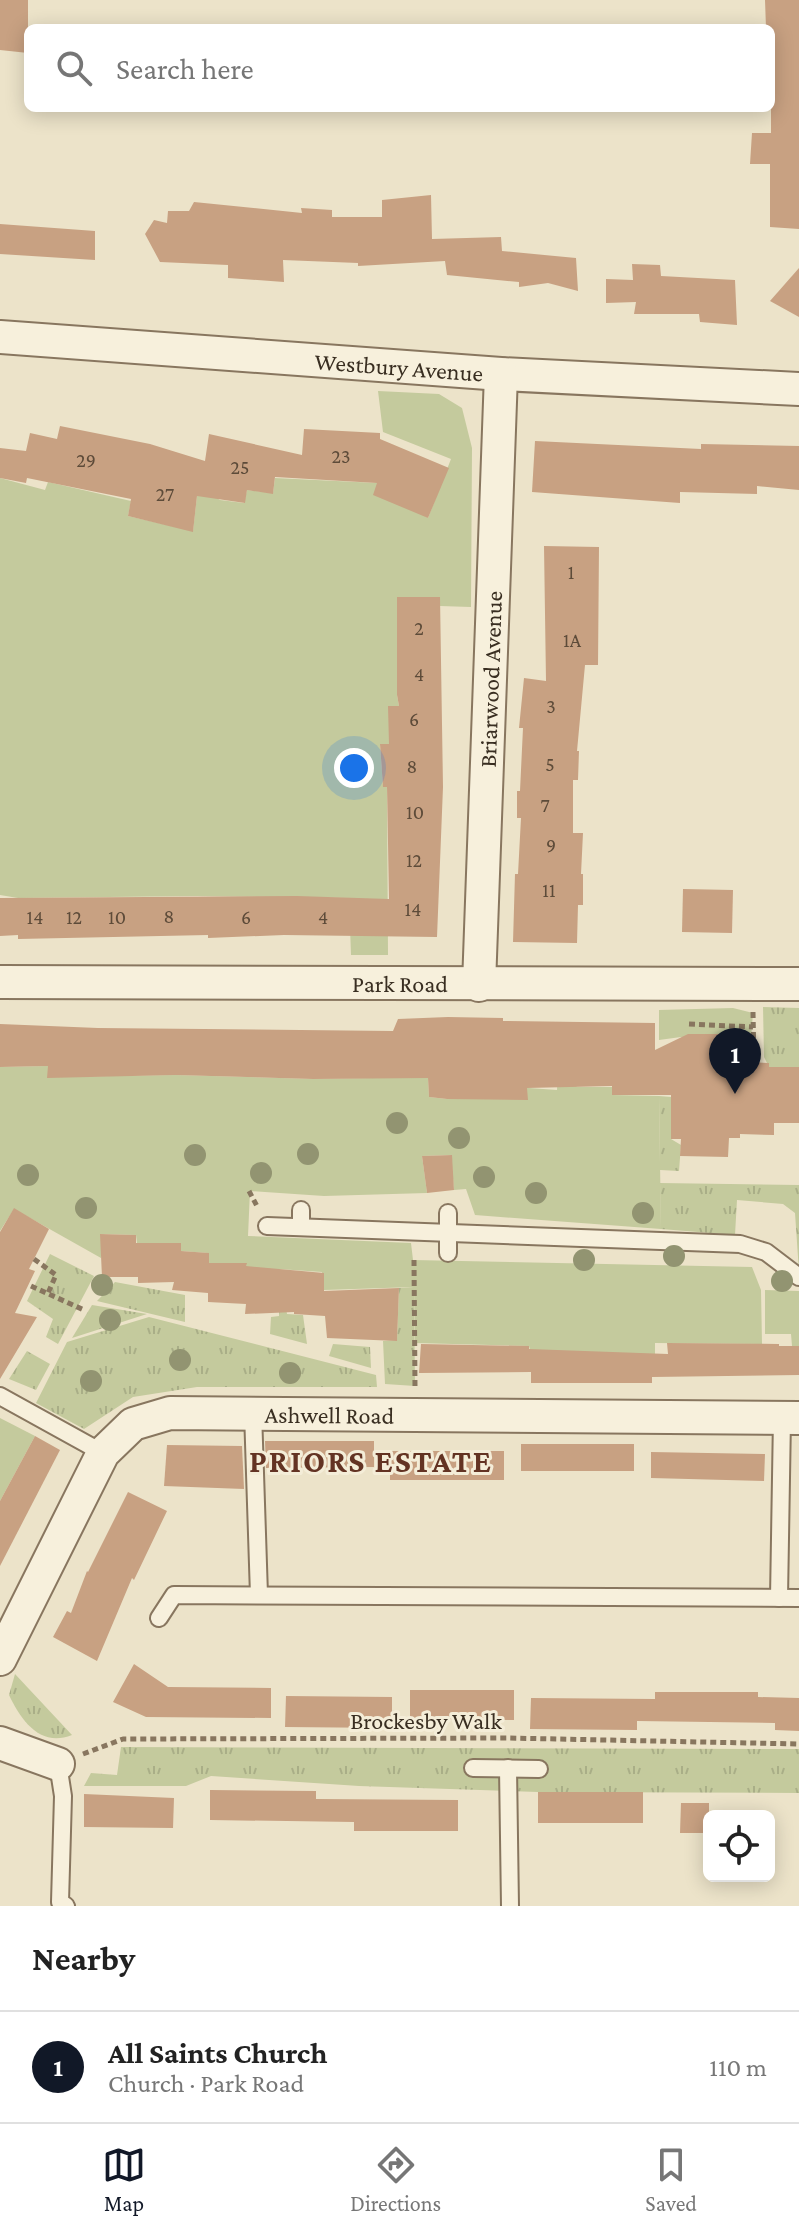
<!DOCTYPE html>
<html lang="en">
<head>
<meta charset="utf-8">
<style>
  body { margin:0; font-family:"Crimson Pro",serif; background:#f2f2f2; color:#222 }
  .controls { position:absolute; right:24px; bottom:24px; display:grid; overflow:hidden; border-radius:12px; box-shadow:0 4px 20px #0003 }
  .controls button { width:72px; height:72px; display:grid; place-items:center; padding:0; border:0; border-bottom:2px solid #e0e0e0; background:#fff; color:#222; font:40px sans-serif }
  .you { position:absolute; left:354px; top:768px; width:28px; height:28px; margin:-20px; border:6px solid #fff; border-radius:50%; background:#1a73e8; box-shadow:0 0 0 12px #1a73e833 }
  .badge { display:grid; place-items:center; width:52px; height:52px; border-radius:50%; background:#111827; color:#fff; font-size:26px; font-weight:700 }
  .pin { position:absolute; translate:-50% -66px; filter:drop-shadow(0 2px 4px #0008) }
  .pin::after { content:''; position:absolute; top:42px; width:28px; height:24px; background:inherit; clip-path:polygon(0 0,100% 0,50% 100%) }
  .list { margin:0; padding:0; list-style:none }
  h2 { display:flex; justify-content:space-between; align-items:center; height:104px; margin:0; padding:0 32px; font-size:34px }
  h2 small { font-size:26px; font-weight:400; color:#767676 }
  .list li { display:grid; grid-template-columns:52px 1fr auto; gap:24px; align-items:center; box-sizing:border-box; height:112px; padding:0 32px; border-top:2px solid #e0e0e0 }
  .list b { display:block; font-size:30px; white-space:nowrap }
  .list p { margin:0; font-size:26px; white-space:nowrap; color:#767676 }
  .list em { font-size:26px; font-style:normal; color:#767676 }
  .icon { flex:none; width:44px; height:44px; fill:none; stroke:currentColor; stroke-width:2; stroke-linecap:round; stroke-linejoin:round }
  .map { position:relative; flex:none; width:799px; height:1906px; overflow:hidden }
  .search { position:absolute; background:#fff; box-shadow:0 4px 20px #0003; left:24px; right:24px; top:24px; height:88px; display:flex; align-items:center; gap:20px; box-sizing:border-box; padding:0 28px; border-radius:12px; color:#767676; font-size:30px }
  .sheet { height:216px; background:#fff }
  nav { display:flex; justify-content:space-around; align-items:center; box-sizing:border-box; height:112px; border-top:2px solid #e0e0e0; background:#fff; font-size:22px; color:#767676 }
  nav a { display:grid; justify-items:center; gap:4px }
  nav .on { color:#111827 }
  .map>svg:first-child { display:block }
  .grass { fill:url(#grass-tufts) }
  .garden { fill:#c4ca9d }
  .building { fill:#c8a182 }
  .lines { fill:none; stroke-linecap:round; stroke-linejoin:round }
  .lane-casing { stroke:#88765f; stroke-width:20 }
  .street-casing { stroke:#88765f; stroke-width:36 }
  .path { stroke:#88765f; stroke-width:5; stroke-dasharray:6 4; stroke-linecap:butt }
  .lane { stroke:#f7f0dc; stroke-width:16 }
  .street { stroke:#f7f0dc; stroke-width:32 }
  .tree { fill:#929471 }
  .labels { text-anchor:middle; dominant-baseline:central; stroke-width:6; stroke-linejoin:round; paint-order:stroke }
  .number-label { font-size:20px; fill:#5d4b39 }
  .street-label { font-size:24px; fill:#392e21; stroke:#f4edd8 }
  .district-label { font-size:32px; font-weight:bold; letter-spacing:2px; fill:#633323; stroke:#f4edd8 }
</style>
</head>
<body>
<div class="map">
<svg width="799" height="1906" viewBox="0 0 799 1906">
  <defs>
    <pattern id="grass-tufts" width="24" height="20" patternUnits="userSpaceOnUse" patternTransform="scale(2)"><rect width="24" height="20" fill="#c4ca9d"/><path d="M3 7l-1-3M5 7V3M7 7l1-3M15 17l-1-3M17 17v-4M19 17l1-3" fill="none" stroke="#a9ae87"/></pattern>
  </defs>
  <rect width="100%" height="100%" fill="#ece3c9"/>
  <!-- grass -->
  <g class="grass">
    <polygon points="763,1007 799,1008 799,1067 769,1067 764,1057"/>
    <polygon points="659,1096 671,1097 671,1139 681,1145 679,1171 660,1170"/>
    <polygon points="660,1183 799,1185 799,1272 795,1213 783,1204 737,1200 735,1235 661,1229"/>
    <polygon points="50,1254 94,1276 58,1344 46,1337 53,1319 27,1301"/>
    <polygon points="115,1282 185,1295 185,1322 97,1301"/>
    <polygon points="414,1287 415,1386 385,1384 383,1341 397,1340 399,1288"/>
    <polygon points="279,1299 285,1300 287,1314 303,1315 307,1344 270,1334 271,1317 279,1316"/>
    <polygon points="92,1305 147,1314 72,1338"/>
    <polygon points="149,1317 376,1375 377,1387 197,1387 133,1397 84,1429 36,1403 67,1342"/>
    <polygon points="333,1344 370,1347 371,1368 329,1356"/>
    <polygon points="27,1351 50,1364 36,1390 9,1379"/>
    <path d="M15,1674L72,1735C40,1748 21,1720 9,1695Z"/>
    <polygon points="121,1747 799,1749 799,1793 538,1792 359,1786 211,1776 186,1786 84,1786 91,1773 117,1775"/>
  </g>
  <!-- garden -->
  <g class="garden">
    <polygon points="378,391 439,394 462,408 472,448 471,607 440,606 439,597 397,598 397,695 406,745 380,744 383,786 387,787 388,955 351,955 349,898 197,896 18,898 0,895 0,478 45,490 48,482 131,501 128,516 193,531 198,487 220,500 244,503 247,490 273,493 275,478 377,483 428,518 451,459 383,432"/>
    <polygon points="733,1008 753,1013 750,1051 722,1051 681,1037 659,1040 659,1010"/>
    <polygon points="48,1066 48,1077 175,1075 314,1079 428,1077 429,1097 447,1099 503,1066 529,1088 557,1090 558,1067 577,1087 612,1087 613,1095 659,1096 661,1229 475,1215 466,1189 454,1190 451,1155 422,1156 427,1193 324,1196 250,1191 248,1236 411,1243 413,1260 752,1267 761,1290 762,1344 655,1343 655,1355 530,1350 529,1346 415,1343 414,1287 324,1290 322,1272 279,1269 246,1271 246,1263 209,1263 208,1253 181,1251 137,1243 136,1235 101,1234 101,1258 14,1209 0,1231 0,1067"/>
    <polygon points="765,1290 799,1291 799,1346 792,1346 791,1334 765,1334"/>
    <polygon points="0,1418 35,1436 0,1501"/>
  </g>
  <!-- building -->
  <g class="building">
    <polygon points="0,0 28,0 28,53 0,50"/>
    <polygon points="765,0 799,0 799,229 770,227 770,164 750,164 752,133 771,133 771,28 766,28"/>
    <polygon points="431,195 432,239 501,237 502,251 576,258 578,291 548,283 519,287 519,282 447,275 445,261 358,266 358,263 283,260 284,282 228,278 228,265 160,262 145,234 154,220 167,223 168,211 189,211 194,202 302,213 301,208 332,210 332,217 382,217 382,200"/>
    <polygon points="0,224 95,231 95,260 0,254"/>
    <polygon points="632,264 660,265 661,276 735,280 737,325 700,322 699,314 634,314 636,302 606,303 606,279 633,280"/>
    <polygon points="799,268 799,317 770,301"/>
    <polygon points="60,426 150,444 205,461 209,434 302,455 304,429 380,433 380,439 449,468 428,518 373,495 377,483 275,477 273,494 247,490 245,503 197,496 193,532 128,516 131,499 27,478 26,483 0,478 0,448 26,451 30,433 57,439"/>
    <polygon points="535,441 701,449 701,444 799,446 799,490 757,486 757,494 680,492 680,503 532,492"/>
    <polygon points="544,546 599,547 598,665 585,665 577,751 579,751 578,780 573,780 573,833 583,833 581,874 583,874 583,905 578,905 577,943 513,942 515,874 518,874 521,818 517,818 517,791 520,791 523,728 519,728 524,678 546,681"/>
    <polygon points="397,597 440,597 443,787 437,937 284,935 208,938 208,935 18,939 18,935 0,936 0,898 297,896 389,899 387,787 383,787 380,744 389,744 388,706 399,706 397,695"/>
    <polygon points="683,889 733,890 732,933 682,932"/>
    <polygon points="448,1017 503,1018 503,1021 655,1023 655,1050 688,1034 721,1034 729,1051 740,1051 740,1062 769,1063 769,1067 799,1067 799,1123 774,1123 774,1135 740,1134 740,1138 729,1138 728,1157 680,1156 681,1139 671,1139 671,1095 612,1095 612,1086 527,1088 528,1100 447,1099 429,1097 428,1078 313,1079 175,1075 47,1078 48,1066 0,1067 0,1024 98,1028 393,1031 398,1019"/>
    <polygon points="452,1155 454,1190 427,1193 422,1156"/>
    <polygon points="14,1208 49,1229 29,1269 35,1271 15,1313 37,1317 0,1379 0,1232"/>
    <polygon points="100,1234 136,1235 136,1243 181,1243 181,1251 209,1253 209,1263 247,1263 246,1266 324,1273 324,1291 399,1288 397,1341 327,1338 325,1316 294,1314 294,1312 245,1314 246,1304 208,1302 208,1293 172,1290 174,1282 138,1283 138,1277 102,1277"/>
    <polygon points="667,1343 779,1344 779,1346 799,1346 799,1375 652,1377 652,1383 531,1383 531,1372 419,1373 421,1344 529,1346 529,1349 668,1354"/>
    <polygon points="35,1436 60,1450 0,1566 0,1501"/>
    <polygon points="265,1441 374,1441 374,1467 266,1468"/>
    <rect x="521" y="1444" width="113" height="27"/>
    <polygon points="167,1445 242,1446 244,1489 164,1486"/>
    <rect x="390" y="1451" width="114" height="29"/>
    <polygon points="651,1452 765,1454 764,1481 651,1478"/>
    <polygon points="128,1492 167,1511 134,1580 132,1578 97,1661 53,1637 67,1611 71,1613 87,1571 88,1572"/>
    <polygon points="134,1664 168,1687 271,1688 271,1718 146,1717 113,1702"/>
    <polygon points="410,1690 514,1690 514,1720 410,1719"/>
    <polygon points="655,1692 758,1692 758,1697 799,1698 799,1731 775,1730 775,1723 637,1721 637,1730 530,1729 531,1698 655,1699"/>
    <polygon points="286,1696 392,1697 392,1728 285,1727"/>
    <polygon points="210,1790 316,1791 316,1799 458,1800 458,1831 354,1831 354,1822 210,1820"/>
    <rect x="538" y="1792" width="105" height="31"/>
    <polygon points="84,1794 174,1798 173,1828 84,1827"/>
    <polygon points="681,1803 709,1803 709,1833 680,1833"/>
  </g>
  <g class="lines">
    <defs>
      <g id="lane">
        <polyline points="448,1213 448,1253"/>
        <polyline points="267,1226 740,1244 766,1252 799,1277"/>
        <polyline points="301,1227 301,1210"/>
        <polyline points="0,1396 103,1453"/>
        <polyline points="253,1412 259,1595"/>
        <polyline points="779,1598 782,1418"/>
        <polyline points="159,1618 174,1595 799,1598"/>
        <polyline points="58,1764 63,1796 60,1902 66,1906"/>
        <polyline points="473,1768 539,1769"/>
        <polyline points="508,1768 510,1906"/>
      </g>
      <g id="street">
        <path id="s1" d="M0,337L501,374L799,389"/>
        <path id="s2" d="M0,982L799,984"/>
        <path id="s3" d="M479,985L501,374"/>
        <path id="s4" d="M0,1659L103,1453L133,1424L170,1413L799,1418"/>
        <polyline points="0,1743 58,1764"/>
      </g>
    </defs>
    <!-- lane casing -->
    <use href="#lane" class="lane-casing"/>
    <!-- street casing -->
    <use href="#street" class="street-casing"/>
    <!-- path -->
    <g class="path">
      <polyline points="753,1012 754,1063"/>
      <polyline points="689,1024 753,1027"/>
      <polyline points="249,1191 258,1208"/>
      <polyline points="34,1259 56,1275 48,1293"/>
      <polyline points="414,1260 415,1387"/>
      <polyline points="31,1286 84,1310"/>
      <polyline points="83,1754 123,1739 508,1738 799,1744"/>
    </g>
    <!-- lane -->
    <use href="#lane" class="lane"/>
    <!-- street -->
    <use href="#street" class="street"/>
  </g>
  <!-- trees -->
  <g class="tree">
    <circle cx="397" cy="1123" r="11"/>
    <circle cx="459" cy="1138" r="11"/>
    <circle cx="308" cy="1154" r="11"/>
    <circle cx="195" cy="1155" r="11"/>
    <circle cx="261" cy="1173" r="11"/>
    <circle cx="28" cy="1175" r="11"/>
    <circle cx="484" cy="1177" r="11"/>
    <circle cx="536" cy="1193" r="11"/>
    <circle cx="86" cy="1208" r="11"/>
    <circle cx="643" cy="1213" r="11"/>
    <circle cx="674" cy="1256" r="11"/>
    <circle cx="584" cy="1260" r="11"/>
    <circle cx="782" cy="1281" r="11"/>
    <circle cx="102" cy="1285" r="11"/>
    <circle cx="110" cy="1320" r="11"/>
    <circle cx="180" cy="1360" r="11"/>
    <circle cx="290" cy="1373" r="11"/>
    <circle cx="91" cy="1381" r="11"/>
  </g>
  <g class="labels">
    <!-- number labels -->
    <g class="number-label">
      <text x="341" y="456">23</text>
      <text x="86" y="460">29</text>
      <text x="240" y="467">25</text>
      <text x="165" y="494">27</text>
      <text x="571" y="572">1</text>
      <text x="419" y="628">2</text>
      <text x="572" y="640">1A</text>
      <text x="419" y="674">4</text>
      <text x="551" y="706">3</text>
      <text x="414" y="719">6</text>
      <text x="550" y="764">5</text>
      <text x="412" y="766">8</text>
      <text x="545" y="805">7</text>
      <text x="415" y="812">10</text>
      <text x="551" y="845">9</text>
      <text x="414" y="860">12</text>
      <text x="549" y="890">11</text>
      <text x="413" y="909">14</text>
      <text x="169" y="916">8</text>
      <text x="35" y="917">14</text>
      <text x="74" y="917">12</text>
      <text x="117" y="917">10</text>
      <text x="246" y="917">6</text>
      <text x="323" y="917">4</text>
    </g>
    <!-- street labels -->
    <g class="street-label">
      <text stroke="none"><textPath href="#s1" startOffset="400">Westbury Avenue</textPath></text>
      <text stroke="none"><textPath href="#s3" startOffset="306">Briarwood Avenue</textPath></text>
      <text stroke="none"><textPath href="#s2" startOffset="400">Park Road</textPath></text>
      <text stroke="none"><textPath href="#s4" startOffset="470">Ashwell Road</textPath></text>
      <text x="426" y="1720">Brockesby Walk</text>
    </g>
    <!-- district labels -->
    <g class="district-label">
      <text x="371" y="1461">PRIORS ESTATE</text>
    </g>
  </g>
</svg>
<div class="controls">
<button><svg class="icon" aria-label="locate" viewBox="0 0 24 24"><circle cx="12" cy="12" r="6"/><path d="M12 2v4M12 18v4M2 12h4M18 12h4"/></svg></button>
</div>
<div class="you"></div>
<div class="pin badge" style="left:735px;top:1094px">1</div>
<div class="search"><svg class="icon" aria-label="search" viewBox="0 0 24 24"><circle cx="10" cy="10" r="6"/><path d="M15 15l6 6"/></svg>Search here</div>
</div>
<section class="sheet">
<h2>Nearby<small></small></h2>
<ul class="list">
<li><span class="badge">1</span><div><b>All Saints Church</b><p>Church · Park Road</p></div><em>110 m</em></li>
</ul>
</section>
<nav>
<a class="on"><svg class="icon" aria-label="map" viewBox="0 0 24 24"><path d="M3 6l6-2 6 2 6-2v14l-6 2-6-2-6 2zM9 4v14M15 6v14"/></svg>Map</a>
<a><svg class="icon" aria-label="directions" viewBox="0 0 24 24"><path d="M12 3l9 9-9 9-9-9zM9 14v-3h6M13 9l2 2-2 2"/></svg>Directions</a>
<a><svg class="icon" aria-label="saved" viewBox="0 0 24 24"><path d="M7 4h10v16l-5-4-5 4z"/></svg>Saved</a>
</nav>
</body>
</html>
